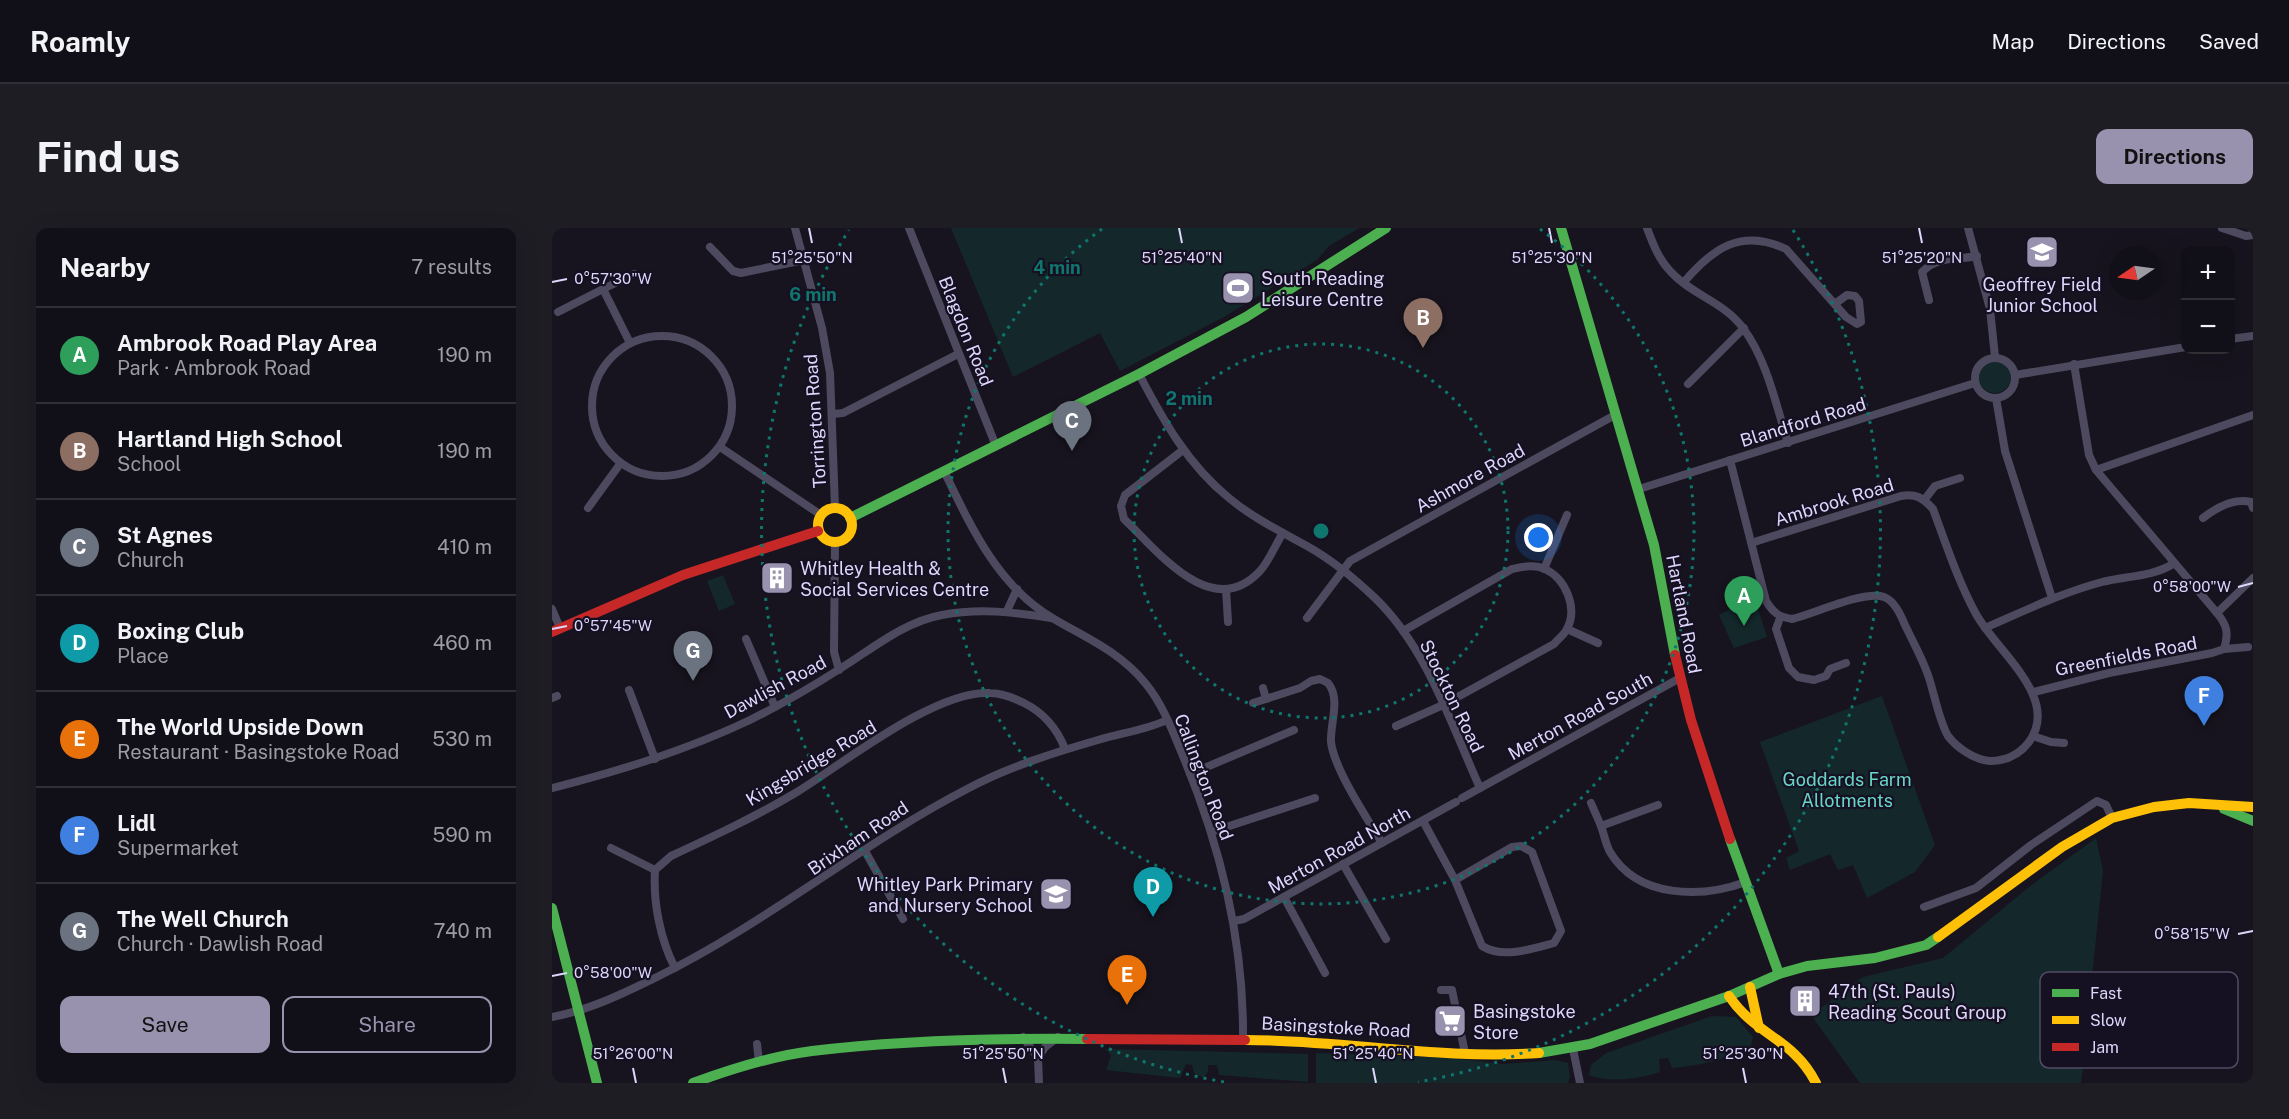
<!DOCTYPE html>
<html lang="en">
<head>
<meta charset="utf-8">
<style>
  body { margin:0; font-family:"Public Sans",sans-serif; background:#1e1d24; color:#f1f3f6 }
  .controls { position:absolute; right:18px; top:18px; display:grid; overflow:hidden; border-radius:12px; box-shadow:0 6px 24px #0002 }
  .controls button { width:54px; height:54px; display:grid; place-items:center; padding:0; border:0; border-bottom:2px solid #302f36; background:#110f17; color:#f1f3f6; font:30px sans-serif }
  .compass { position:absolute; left:1557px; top:18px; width:54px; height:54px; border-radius:50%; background:#110f17; box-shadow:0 6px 24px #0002; rotate:257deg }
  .you { position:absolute; left:987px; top:310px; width:21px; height:21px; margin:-15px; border:4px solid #fff; border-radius:50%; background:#1a73e8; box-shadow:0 0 0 9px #1a73e833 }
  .badge { display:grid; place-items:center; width:39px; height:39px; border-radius:50%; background:#9892ae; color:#fff; font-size:20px; font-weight:700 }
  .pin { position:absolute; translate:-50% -50px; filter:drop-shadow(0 2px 3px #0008) }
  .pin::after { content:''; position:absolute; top:32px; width:21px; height:18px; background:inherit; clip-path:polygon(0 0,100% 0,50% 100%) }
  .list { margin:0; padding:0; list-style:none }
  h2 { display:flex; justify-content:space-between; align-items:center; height:78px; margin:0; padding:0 24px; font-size:26px }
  h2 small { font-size:20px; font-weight:400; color:#9c9ca1 }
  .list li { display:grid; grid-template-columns:39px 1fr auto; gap:18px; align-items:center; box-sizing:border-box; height:96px; padding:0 24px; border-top:2px solid #302f36 }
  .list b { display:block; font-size:22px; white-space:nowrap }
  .list p { margin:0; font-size:20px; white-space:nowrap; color:#9c9ca1 }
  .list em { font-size:20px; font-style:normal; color:#9c9ca1 }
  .actions { display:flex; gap:12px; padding:18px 24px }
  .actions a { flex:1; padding:14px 0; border:2px solid #9892ae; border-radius:12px; text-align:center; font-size:21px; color:#9892ae }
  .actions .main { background:#9892ae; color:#111 }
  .map { position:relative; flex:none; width:1701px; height:855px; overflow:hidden; border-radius:12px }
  header { display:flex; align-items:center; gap:36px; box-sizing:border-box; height:84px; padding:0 30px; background:#110f17; border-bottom:2px solid #302f36 }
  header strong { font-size:28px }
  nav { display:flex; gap:33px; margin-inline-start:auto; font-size:21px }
  .intro { display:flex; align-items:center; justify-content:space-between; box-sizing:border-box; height:144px; padding:0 36px }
  h1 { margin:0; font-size:42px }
  .button { padding:15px 27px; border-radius:12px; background:#9892ae; color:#111; font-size:21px; font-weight:700 }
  main { display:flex; gap:36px; padding:0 36px }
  aside { flex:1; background:#110f17; border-radius:12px; box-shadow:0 6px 24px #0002 }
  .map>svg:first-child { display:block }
  .green { fill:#14282b }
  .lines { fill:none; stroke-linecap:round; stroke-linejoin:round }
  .street { stroke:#4d4a5f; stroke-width:8 }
  .fast { stroke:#4caf50; stroke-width:10 }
  .slow { stroke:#ffc107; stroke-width:10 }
  .jam { stroke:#c62828; stroke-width:10 }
  .ticks { fill:none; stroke:#ded6fb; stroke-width:2 }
  .ring { fill:none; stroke:#0f766e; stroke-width:3; stroke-dasharray:3 6 }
  .labels { text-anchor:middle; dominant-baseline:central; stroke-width:4.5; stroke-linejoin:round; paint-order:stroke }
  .poi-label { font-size:18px; fill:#ded6fb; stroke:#161023; text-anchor:start }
  .street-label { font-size:18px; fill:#ded6fb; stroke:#161023 }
  .park-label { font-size:18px; fill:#68d5c5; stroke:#161023 }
  .key { fill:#161023; stroke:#524b64; stroke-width:1.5 }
  .key-label { font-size:16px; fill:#ded6fb }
  .ticks-label { font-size:15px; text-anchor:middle; fill:#ded6fb; stroke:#161023; stroke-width:4.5; stroke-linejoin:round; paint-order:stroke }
  .centre { fill:#0f766e; stroke:#161023; stroke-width:3 }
  .ring-label { font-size:18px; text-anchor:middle; font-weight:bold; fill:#0f766e; stroke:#161023; stroke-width:4.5; stroke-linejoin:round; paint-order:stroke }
</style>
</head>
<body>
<header>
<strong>Roamly</strong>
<nav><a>Map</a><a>Directions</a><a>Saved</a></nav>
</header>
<div class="intro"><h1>Find us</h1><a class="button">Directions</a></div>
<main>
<aside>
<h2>Nearby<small>7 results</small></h2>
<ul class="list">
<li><span class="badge" style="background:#2e9e5b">A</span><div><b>Ambrook Road Play Area</b><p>Park · Ambrook Road</p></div><em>190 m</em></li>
<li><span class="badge" style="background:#8d6e63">B</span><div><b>Hartland High School</b><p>School</p></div><em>190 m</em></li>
<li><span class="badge" style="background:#6b7280">C</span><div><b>St Agnes</b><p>Church</p></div><em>410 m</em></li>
<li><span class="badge" style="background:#0f9aa8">D</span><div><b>Boxing Club</b><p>Place</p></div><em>460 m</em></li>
<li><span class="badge" style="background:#e8710a">E</span><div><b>The World Upside Down</b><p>Restaurant · Basingstoke Road</p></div><em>530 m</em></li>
<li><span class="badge" style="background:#3f7fe0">F</span><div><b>Lidl</b><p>Supermarket</p></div><em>590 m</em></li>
<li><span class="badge" style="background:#6b7280">G</span><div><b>The Well Church</b><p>Church · Dawlish Road</p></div><em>740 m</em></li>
</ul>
<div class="actions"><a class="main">Save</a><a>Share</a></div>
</aside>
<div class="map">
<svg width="1701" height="855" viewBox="0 0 1701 855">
  <rect width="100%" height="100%" fill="#17141f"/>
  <!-- green -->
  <g class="green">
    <polygon points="399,0 807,0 777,18 765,32 672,89 568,143 548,105 461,149"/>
    <circle cx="1443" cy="149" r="16"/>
    <polygon points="171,347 183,376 167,383 155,353"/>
    <polygon points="1202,368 1215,409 1182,420 1167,387"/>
    <polygon points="1330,468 1383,617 1363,644 1315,670 1301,637 1286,642 1278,626 1238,642 1234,630 1247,623 1208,514"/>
    <polygon points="1544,610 1551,643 1529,855 1308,855 1259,787 1311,749 1391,730 1477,659"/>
    <path d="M1160,788L1184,789L1201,809L1198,820C1172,831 1148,838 1120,840L1116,830L1107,831L1108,844C1088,851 1056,855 1037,847L1039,837L1054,825Z"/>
    <polygon points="554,821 756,826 756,854 667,847 665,837 656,837 656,843 652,850 642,845 640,837 634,836 628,850 554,842 559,828"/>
    <polygon points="764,825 902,830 951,836 1003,832 1016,835 1018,848 1016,855 764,855"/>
  </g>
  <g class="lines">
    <!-- street -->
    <g class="street">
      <polyline points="243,0 270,100 278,145 283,280"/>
      <polyline points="357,0 444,218"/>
      <path d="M1095,0C1101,16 1107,32 1119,44C1140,67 1172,74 1191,100C1215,132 1224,177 1236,215"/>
      <polyline points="1416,0 1438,81 1443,129"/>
      <polyline points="1670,0 1694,8 1701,7"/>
      <polyline points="158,19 181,43 189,45 252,32"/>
      <path d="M1132,54C1161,20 1189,0 1234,21L1294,89L1305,96L1309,94L1307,73L1303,68L1295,67L1284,75"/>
      <polyline points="51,61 82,46"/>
      <path d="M1377,72L1370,44C1385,28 1406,32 1425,28"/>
      <polyline points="6,84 51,61 78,115"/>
      <circle cx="110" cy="178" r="70"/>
      <polyline points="1678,111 1701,108"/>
      <circle cx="1443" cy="150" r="20"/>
      <path d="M587,146C611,192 636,237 677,270C701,290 728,303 755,318C780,332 802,350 823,370C875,420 899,496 928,560"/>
      <polyline points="1463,147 1634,119"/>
      <polyline points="1136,156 1192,100"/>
      <polyline points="1444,170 1453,223 1500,370"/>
      <polyline points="281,186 291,185 406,126"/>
      <polyline points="168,219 269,287"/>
      <path d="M631,222L573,267L569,278L572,291C605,322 659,394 707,344C717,334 723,317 731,305"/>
      <path d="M1178,232L1214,373C1221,384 1226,389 1240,391C1261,386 1313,362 1332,369C1343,373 1349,388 1353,397C1361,414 1370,430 1376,447C1382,464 1387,493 1396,508C1405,520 1423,532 1438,533C1454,533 1467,527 1477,514C1509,470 1445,424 1424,386C1406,353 1394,316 1381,281C1371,270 1364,265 1349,268L1199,315"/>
      <polyline points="1544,242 1701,187"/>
      <path d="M392,243C419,299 446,359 502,391C536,411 568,424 594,456C612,478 622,507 633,533C670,623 692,714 691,811"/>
      <polyline points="1087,261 1423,155"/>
      <polyline points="1373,271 1383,258 1408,250"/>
      <polyline points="36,280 68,236"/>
      <path d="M1651,290C1665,279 1681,270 1699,274L1701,280"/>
      <polyline points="283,315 282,424 287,442"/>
      <polyline points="992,341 1015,287"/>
      <polyline points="674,361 676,394"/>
      <polyline points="0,381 8,400"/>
      <polyline points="455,383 465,361"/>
      <polyline points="1665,385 1701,350"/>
      <polyline points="755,390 798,333 1063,187"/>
      <polyline points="1228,390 1224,401 1237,440 1246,449 1262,452 1274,448 1278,441 1294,435"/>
      <path d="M1433,400C1472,383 1509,365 1550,354C1573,348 1600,349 1621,336"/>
      <polyline points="1015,401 1046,415"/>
      <polyline points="194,411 223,479"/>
      <polyline points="1672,421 1696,419"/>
      <polyline points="711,460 714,471"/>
      <polyline points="77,462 103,531"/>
      <path d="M1482,464L1557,445L1660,425L1672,421C1677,405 1675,397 1665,385L1544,242L1537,227L1522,136"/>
      <polyline points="0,470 5,468"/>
      <path d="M701,475L748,460L759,453L768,451L776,455C789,471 778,495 779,514C782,541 816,592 830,615"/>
      <path d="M844,498L891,477L1002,416C1006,411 1012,407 1015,401C1026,380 1014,351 993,341C982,336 970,339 960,341L851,403"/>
      <polyline points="1481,508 1499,514 1512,515"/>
      <polyline points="638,546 742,502"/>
      <path d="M0,560C68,543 135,522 198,492C228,477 258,460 286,442C319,422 351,394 390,387C427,380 462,384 499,390"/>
      <polyline points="910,570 1128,450"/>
      <polyline points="1039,575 1049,598"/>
      <path d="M1106,577L1049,598C1052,606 1054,617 1058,624C1086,671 1150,670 1194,654"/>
      <path d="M871,593L903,652L960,619L969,618L980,624L1009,703L1002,715C980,721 951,731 930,718L903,652"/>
      <polyline points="659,604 763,570"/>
      <polyline points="59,620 103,642"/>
      <polyline points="313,623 351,691"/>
      <polyline points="791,636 834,711"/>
      <polyline points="732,669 773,745"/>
      <polyline points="1372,679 1424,660 1479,617 1545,573 1554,577 1560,590"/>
      <polyline points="682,693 692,691 904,574"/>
      <path d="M123,740C108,711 101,674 103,642L119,628C162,608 205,588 245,564C292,535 383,462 438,465C449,465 462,470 472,475C492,485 505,500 513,521"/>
      <polyline points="889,762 900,762 913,825"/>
      <path d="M0,789C38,782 70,766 105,749C215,695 307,617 415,561C456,539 501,525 546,512C569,505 594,502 615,492"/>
      <polyline points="471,809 486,830 487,855"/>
      <polyline points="205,816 207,834"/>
      <polyline points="1021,821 1028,855"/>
      <polyline points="486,830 493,819 506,809"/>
    </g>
    <!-- fast -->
    <g class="fast">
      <polyline points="1009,0 1102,317 1123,427"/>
      <polyline points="298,290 587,146 694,89 834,0"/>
      <polyline points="1672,581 1701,593"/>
      <polyline points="1178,611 1227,746"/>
      <polyline points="0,680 45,855"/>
      <polyline points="987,825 1038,816 1177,768 1227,746 1255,738 1323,730 1374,717 1386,709"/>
      <path d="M141,855C179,841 220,828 260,823C350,812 446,810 535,811"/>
    </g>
    <!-- slow -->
    <g class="slow">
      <circle cx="283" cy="297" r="17"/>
      <polyline points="1386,709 1510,619 1560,590 1602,579 1637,575 1701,579"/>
      <polyline points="1198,759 1207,800"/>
      <path d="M1177,768C1204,808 1241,810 1264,855"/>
      <path d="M693,812C791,812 889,832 987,825"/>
    </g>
    <!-- jam -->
    <g class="jam">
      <polyline points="0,404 131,347 266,303"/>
      <polyline points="1123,427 1139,492 1178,611"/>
      <polyline points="535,811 693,812"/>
    </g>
  </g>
  <!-- ticks -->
  <path class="ticks" d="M257,0L260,15M627,0L630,15M997,0L1000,15M1367,0L1370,15M0,54L15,51M1686,359L1701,355M0,401L15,398M1686,706L1701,703M0,748L15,745M81,840L84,855M451,840L454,855M821,840L824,855M1191,840L1194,855"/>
  <!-- distance rings -->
  <g class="ring">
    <circle cx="769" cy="303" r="187"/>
    <path d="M988 1A373 373 0 1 1 550 1"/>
    <path d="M672 854A560 560 0 0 1 297 2M1241 2A560 560 0 0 1 866 854"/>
  </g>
  <!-- icons -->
  <defs>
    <symbol id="school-square" viewBox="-11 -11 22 22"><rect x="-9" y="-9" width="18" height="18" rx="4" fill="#9892ae" stroke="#161023"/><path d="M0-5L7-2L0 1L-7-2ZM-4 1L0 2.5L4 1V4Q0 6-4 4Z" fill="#fff"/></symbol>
    <symbol id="stadium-square" viewBox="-11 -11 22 22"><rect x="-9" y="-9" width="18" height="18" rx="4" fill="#9892ae" stroke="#161023"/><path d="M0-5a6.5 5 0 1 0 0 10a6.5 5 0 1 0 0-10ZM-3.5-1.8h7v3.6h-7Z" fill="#fff"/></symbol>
    <symbol id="building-square" viewBox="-11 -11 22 22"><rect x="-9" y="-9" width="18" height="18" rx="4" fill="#9892ae" stroke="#161023"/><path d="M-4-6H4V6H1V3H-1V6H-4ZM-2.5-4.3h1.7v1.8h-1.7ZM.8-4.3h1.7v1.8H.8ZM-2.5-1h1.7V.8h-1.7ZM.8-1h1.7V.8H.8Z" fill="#fff"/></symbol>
    <symbol id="supermarket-square" viewBox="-11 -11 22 22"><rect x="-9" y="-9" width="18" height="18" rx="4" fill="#9892ae" stroke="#161023"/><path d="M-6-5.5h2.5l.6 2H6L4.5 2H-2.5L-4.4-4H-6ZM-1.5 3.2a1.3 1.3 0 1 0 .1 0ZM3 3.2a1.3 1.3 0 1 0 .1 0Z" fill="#fff"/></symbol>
  </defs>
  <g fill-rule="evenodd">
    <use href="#school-square" x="1471" y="5" width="38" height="38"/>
    <use href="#stadium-square" x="667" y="41" width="38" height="38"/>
    <use href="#building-square" x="206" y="331" width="38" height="38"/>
    <use href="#school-square" x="485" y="647" width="38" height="38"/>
    <use href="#building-square" x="1234" y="754" width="38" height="38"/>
    <use href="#supermarket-square" x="879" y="774" width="38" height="38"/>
  </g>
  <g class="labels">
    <!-- poi labels -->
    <g class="poi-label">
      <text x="709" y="50">South Reading<tspan x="709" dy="21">Leisure Centre</tspan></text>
      <text x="1490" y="56" text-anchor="middle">Geoffrey Field<tspan x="1490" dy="21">Junior School</tspan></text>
      <text x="248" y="340">Whitley Health &amp;<tspan x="248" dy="21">Social Services Centre</tspan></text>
      <text x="481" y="656" text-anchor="end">Whitley Park Primary<tspan x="481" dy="21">and Nursery School</tspan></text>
      <text x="1276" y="763">47th (St. Pauls)<tspan x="1276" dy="21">Reading Scout Group</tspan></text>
      <text x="921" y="783">Basingstoke<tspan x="921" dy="21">Store</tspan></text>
    </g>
    <!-- street labels -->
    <g class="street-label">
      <text transform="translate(414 103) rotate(68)">Blagdon Road</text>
      <text transform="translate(263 193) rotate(-94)">Torrington Road</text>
      <text transform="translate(1251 194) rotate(-17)">Blandford Road</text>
      <text transform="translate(918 250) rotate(-29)">Ashmore Road</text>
      <text transform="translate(1282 274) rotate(-17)">Ambrook Road</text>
      <text transform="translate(1132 386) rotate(79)">Hartland Road</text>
      <text transform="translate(1574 428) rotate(-11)">Greenfields Road</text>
      <text transform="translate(223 459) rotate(-28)">Dawlish Road</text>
      <text transform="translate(900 468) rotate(64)">Stockton Road</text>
      <text transform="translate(1028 488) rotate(-29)">Merton Road South</text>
      <text transform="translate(259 535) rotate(-31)">Kingsbridge Road</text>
      <text transform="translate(652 549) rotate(69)">Callington Road</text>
      <text transform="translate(306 610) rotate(-34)">Brixham Road</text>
      <text transform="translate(787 622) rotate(-29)">Merton Road North</text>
      <text transform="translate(784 799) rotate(3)">Basingstoke Road</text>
    </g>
    <!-- park labels -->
    <g class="park-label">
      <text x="1295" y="551">Goddards Farm<tspan x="1295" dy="21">Allotments</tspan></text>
    </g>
  </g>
  <!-- legend -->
  <rect x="1488" y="744" width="198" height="96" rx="9" class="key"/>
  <rect x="1500" y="761" width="27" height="8" fill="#4caf50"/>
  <rect x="1500" y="788" width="27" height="8" fill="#ffc107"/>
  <rect x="1500" y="815" width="27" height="8" fill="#c62828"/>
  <g class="key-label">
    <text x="1538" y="771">Fast</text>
    <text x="1538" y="798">Slow</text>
    <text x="1538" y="825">Jam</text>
  </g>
  <g class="ticks-label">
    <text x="260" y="35">51°25'50"N</text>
    <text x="630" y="35">51°25'40"N</text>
    <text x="1000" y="35">51°25'30"N</text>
    <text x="1370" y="35">51°25'20"N</text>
    <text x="61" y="56">0°57'30"W</text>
    <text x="1640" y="364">0°58'00"W</text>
    <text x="61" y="403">0°57'45"W</text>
    <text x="1640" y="711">0°58'15"W</text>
    <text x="61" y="750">0°58'00"W</text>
    <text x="81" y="831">51°26'00"N</text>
    <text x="451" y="831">51°25'50"N</text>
    <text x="821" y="831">51°25'40"N</text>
    <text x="1191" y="831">51°25'30"N</text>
  </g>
  <circle cx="769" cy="303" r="9" class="centre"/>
  <g class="ring-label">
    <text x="505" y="46">4 min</text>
    <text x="261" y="73">6 min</text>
    <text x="637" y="177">2 min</text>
  </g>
</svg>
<div class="controls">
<button>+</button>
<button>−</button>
</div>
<svg class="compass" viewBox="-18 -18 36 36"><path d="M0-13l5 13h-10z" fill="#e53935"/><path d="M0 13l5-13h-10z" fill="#9c9ca1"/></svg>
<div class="you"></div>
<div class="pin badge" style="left:1192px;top:398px;background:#2e9e5b">A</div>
<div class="pin badge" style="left:871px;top:120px;background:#8d6e63">B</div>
<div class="pin badge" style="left:520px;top:223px;background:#6b7280">C</div>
<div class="pin badge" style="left:601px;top:689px;background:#0f9aa8">D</div>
<div class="pin badge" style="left:575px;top:777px;background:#e8710a">E</div>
<div class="pin badge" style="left:1652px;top:498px;background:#3f7fe0">F</div>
<div class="pin badge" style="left:141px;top:453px;background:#6b7280">G</div>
</div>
</main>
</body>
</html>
